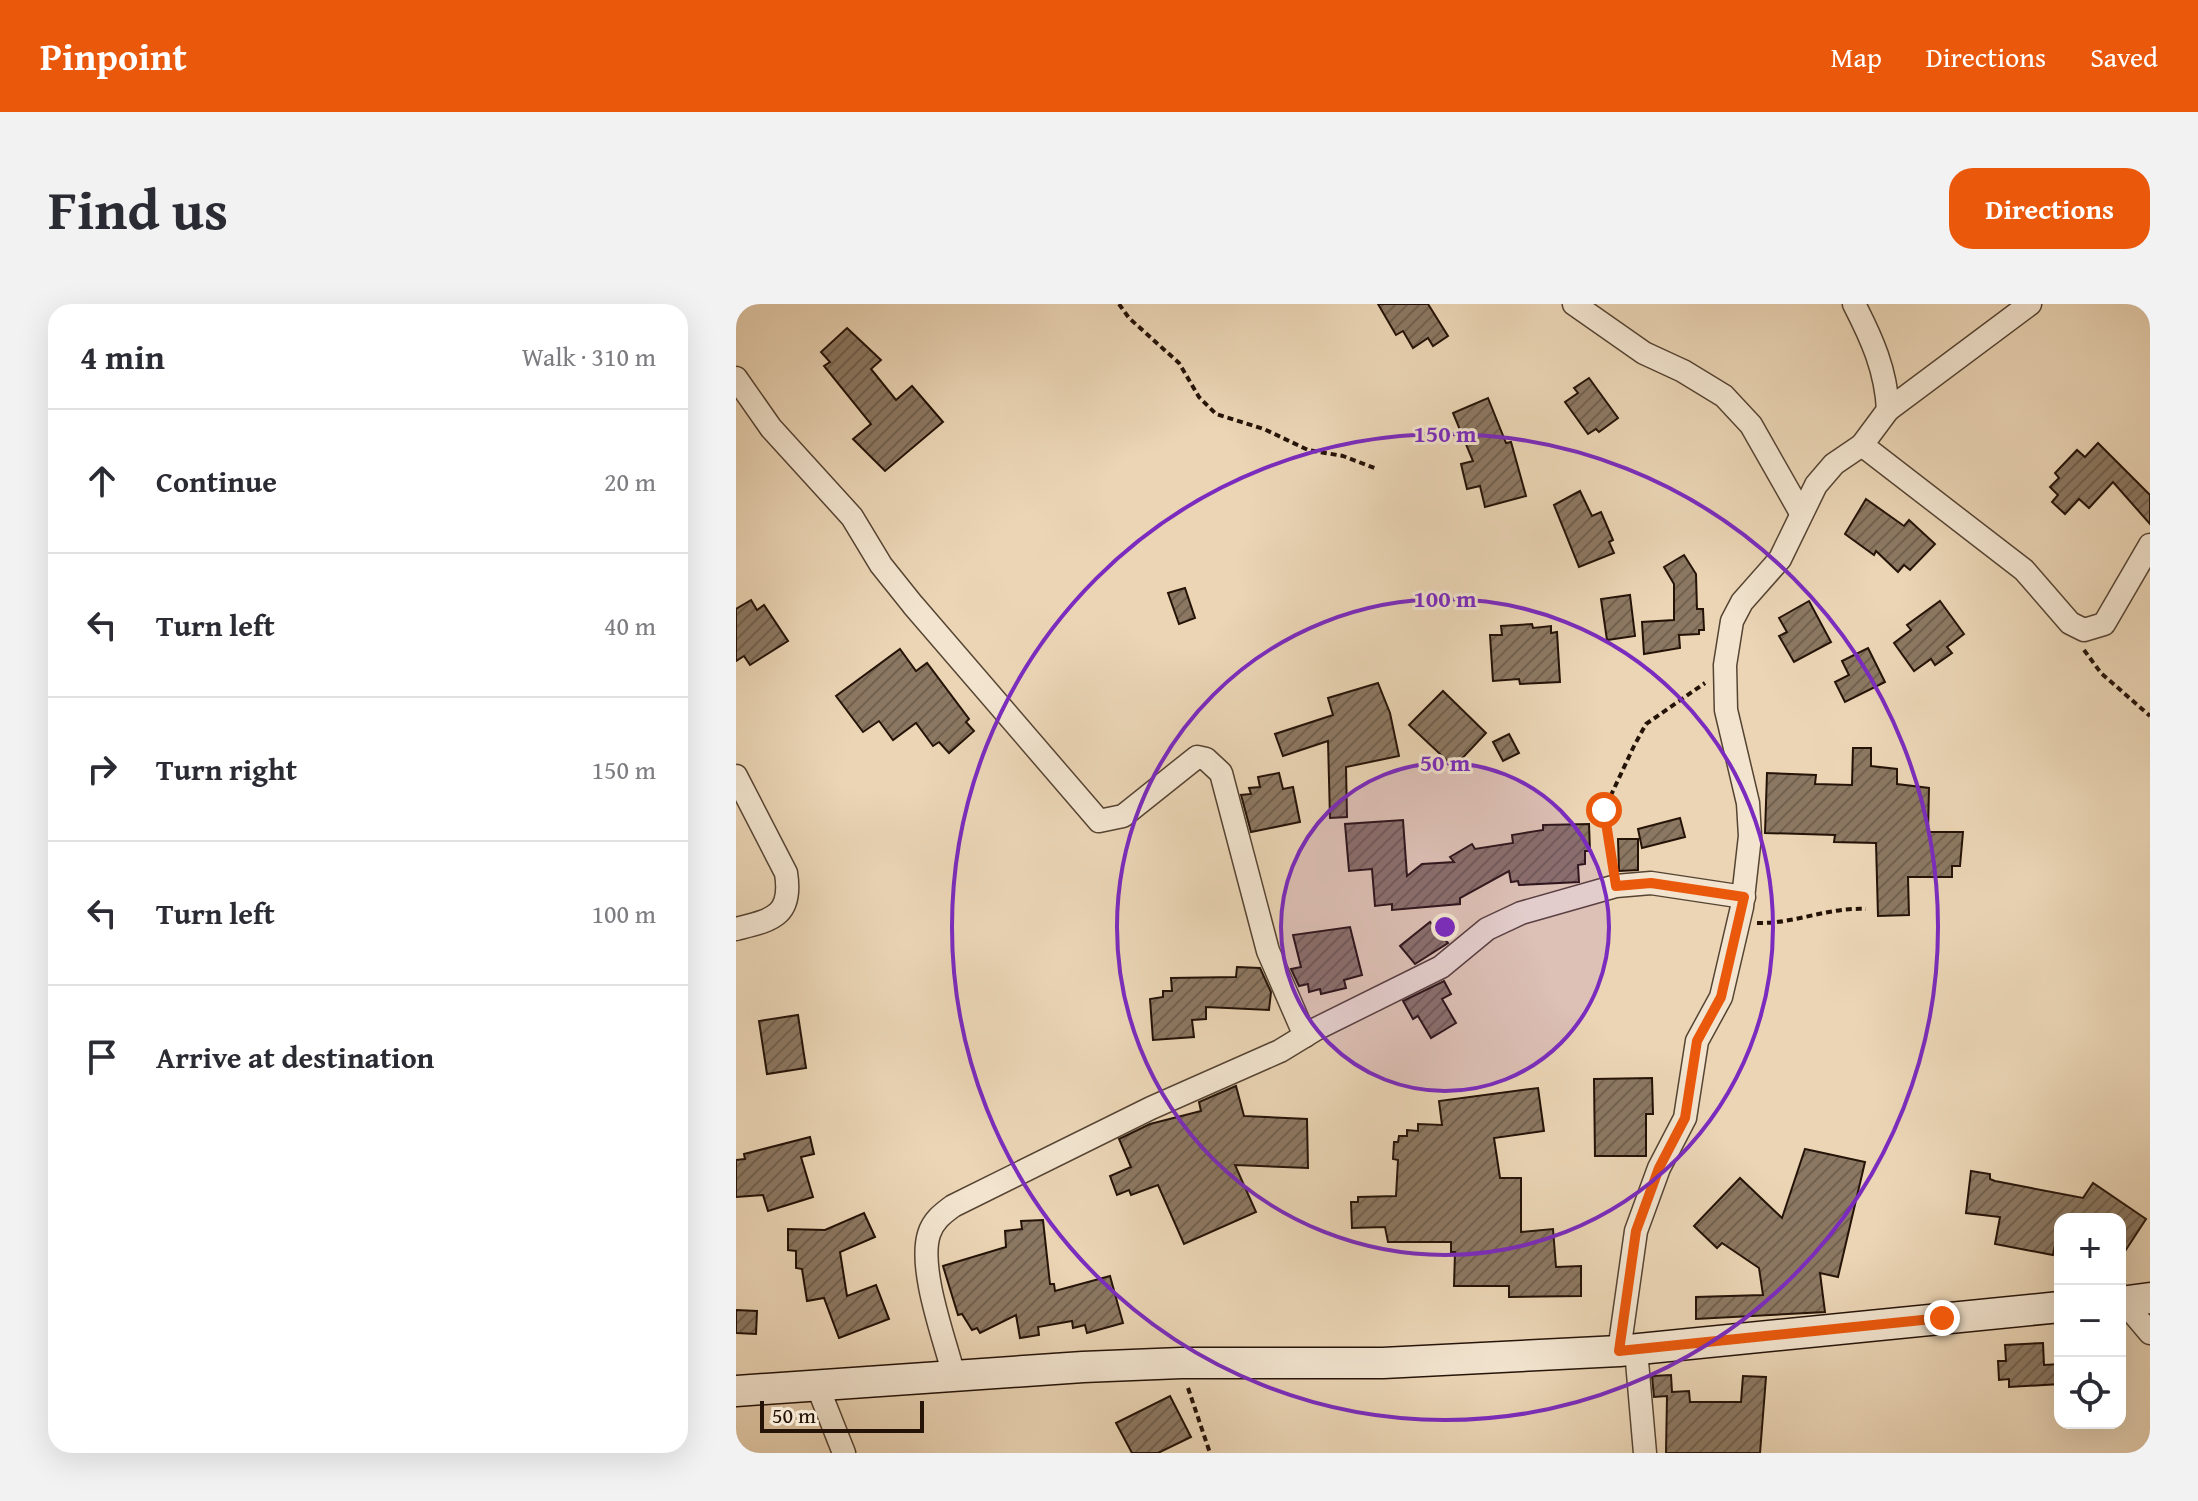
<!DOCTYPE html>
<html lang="en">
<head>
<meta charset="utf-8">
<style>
  body { margin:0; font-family:"Gentium Book Plus",serif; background:#f2f2f3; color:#2b2b33 }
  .controls { position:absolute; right:24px; bottom:24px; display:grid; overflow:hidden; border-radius:16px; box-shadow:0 8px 32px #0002 }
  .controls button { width:72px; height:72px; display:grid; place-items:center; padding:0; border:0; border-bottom:2px solid #e1e1e2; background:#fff; color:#2b2b33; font:40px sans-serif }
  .scale { position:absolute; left:24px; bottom:20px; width:164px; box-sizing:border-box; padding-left:8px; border:4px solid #251308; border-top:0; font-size:22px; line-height:28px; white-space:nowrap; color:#251308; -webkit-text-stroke:6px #f2e4cf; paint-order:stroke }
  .stop { position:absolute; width:24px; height:24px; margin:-18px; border:6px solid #ea580c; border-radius:50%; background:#fff }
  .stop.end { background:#ea580c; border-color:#fff; box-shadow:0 2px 8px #0008 }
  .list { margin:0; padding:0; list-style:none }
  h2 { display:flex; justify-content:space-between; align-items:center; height:104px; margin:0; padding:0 32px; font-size:34px }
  h2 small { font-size:26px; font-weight:400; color:#7c7c81 }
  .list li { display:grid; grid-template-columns:52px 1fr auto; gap:24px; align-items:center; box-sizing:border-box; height:144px; padding:0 32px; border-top:2px solid #e1e1e2 }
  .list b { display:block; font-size:30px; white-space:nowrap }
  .list em { font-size:26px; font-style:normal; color:#7c7c81 }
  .icon { flex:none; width:44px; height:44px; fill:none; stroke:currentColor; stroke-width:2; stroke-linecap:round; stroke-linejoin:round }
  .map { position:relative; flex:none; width:1414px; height:1149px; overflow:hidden; border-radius:24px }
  header { display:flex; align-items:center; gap:48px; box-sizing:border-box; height:112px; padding:0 40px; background:#ea580c; color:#fff }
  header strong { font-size:38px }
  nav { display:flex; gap:44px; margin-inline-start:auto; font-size:28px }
  .intro { display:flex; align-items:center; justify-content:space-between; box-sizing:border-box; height:192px; padding:0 48px }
  h1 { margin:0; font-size:56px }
  .button { padding:20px 36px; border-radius:24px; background:#ea580c; color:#fff; font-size:28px; font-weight:700 }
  main { display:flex; gap:48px; padding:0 48px }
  aside { flex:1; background:#fff; border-radius:24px; box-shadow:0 8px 32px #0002 }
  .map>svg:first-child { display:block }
  .building { fill:url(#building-hatch); stroke:#251308; stroke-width:2 }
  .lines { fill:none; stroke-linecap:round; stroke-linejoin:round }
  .street-casing { stroke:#564433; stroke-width:25 }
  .secondary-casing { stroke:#251308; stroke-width:33 }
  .path { stroke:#251308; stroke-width:4; stroke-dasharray:6 4; stroke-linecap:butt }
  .street { stroke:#f2e4cf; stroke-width:22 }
  .secondary { stroke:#f2e4cf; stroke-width:30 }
  .route { stroke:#ea580c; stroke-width:10 }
  .ring { fill:none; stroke:#7b2cbf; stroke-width:4 }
  .centre { fill:#7b2cbf; stroke:#f2e4cf; stroke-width:4 }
  .ring-label { font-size:24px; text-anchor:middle; font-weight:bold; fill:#7b2cbf; stroke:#f2e4cf; stroke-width:6; stroke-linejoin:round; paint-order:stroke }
</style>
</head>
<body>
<header>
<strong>Pinpoint</strong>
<nav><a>Map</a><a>Directions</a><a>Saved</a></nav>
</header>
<div class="intro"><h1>Find us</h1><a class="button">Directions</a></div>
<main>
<aside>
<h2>4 min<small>Walk · 310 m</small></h2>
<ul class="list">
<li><svg class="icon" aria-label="ahead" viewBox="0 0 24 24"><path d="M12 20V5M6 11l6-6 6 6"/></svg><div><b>Continue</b></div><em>20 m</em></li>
<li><svg class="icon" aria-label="left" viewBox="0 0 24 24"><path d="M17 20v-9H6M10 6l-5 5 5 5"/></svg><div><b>Turn left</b></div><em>40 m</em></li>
<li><svg class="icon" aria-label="right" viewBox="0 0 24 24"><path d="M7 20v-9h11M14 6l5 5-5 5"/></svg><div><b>Turn right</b></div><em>150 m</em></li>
<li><svg class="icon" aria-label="left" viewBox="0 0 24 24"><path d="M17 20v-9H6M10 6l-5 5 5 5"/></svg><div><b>Turn left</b></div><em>100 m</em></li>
<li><svg class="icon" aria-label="arrive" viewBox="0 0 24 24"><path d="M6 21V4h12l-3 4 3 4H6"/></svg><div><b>Arrive at destination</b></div></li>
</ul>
</aside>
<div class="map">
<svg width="1414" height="1149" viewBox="0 0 1414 1149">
  <defs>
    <pattern id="building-hatch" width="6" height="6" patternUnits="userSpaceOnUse" patternTransform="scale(2)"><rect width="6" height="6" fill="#8c7862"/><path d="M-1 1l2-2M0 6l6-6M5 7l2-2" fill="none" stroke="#72614f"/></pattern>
  </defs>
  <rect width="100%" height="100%" fill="#ebd5b5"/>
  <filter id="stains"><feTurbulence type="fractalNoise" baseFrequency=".0025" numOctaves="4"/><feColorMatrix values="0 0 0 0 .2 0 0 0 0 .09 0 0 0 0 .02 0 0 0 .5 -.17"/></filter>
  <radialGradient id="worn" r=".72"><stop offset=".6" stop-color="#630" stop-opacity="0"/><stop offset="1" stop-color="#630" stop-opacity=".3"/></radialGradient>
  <!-- building -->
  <g class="building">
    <polygon points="642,0 692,0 712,32 697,42 692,34 677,44 667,27 660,31"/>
    <polygon points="111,24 145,56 135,65 160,96 176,82 207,118 149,167 117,135 135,120 88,62 94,58 85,48"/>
    <polygon points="853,74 882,114 863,128 860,125 852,130 829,98 842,89 838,84"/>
    <polygon points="752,94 770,139 775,138 790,192 749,203 744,182 731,185 725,160 737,157 717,109"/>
    <polygon points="1362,139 1414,191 1414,220 1377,178 1353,204 1343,195 1329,210 1316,198 1322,191 1314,183 1323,174 1319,169 1341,146 1349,153"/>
    <polygon points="844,187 856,212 865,208 877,236 873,238 878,249 843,263 818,201"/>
    <polygon points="1130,195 1168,222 1173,216 1199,240 1174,266 1168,261 1162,268 1140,247 1138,251 1109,230"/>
    <polygon points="948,251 960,270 961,305 967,305 968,326 963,326 963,330 943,331 944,344 908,350 906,318 938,316 938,280 928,263"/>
    <polygon points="449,284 459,314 443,320 432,289"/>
    <polygon points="894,291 899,332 871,336 865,295"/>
    <polygon points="15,296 21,306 28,301 52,337 14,361 8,352 0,357 0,305"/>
    <polygon points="1073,297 1095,338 1058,358 1043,332 1051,328 1043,314"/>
    <polygon points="1204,297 1228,330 1211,343 1216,349 1199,361 1195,355 1178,367 1158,339 1175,326 1171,321"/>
    <polygon points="796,320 797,324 815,322 815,329 821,328 824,378 784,380 783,375 757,377 754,331 766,331 765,322"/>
    <polygon points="1132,344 1149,378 1109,398 1099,378 1113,371 1106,357"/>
    <polygon points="164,345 180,367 191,359 233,415 230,418 238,427 213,449 203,438 197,442 180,419 157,436 143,417 127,428 100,392"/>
    <polygon points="642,379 654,409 663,452 610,463 611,513 594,514 592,437 547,452 539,430 597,411 592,394"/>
    <polygon points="707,387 750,429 718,463 673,421"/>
    <polygon points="773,430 783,449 767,457 757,438"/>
    <polygon points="1117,444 1135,444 1135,462 1161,465 1161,480 1193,484 1192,528 1227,528 1224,562 1216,562 1216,573 1172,573 1173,611 1142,612 1140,539 1098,538 1099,531 1029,529 1031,469 1080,471 1079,480 1116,481"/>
    <polygon points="543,469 547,485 557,483 564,518 515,528 505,491 515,490 513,484 524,483 522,473"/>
    <polygon points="944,514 949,533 906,544 902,525"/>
    <polygon points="667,516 671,572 686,560 718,558 714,553 736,540 739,545 777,539 776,531 807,526 807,521 853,520 854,547 849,547 849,560 842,561 843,578 783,581 782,577 775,578 773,567 724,594 724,600 656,606 656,600 639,602 636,565 613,567 609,520"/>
    <polygon points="882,535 902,535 902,566 883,567"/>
    <polygon points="694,618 712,639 679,660 664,642"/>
    <polygon points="614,623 626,671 608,676 610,684 585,690 584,685 573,688 572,680 563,682 555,665 565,663 557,631"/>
    <polygon points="501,663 524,664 535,688 533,706 470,703 470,715 456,716 458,733 417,736 414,695 427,693 427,687 436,687 435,674 500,673"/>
    <polygon points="708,677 715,690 706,695 720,719 695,734 682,712 677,715 667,697"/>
    <polygon points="62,711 70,764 31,770 23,717"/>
    <polygon points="916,774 917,810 910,810 910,852 859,852 858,775"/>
    <polygon points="500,782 508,812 571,815 572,864 499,861 520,908 448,940 422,881 395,891 393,886 381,891 374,872 395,863 383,835 414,820 465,807 463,798"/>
    <polygon points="802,784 808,827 758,834 764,874 785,874 785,928 817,925 820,963 845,962 845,992 773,993 773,982 718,982 719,948 715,948 715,938 652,938 649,923 616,924 615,898 622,898 622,893 660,892 662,856 657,855 658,838 662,838 663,832 671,832 671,826 682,827 682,820 706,821 703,797"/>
    <polygon points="74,833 78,850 65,853 77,893 32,907 27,891 0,893 0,856 9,855 8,850"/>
    <polygon points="1069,845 1129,858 1102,973 1084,969 1089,1008 960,1015 960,993 1027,991 1023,964 986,939 981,944 958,922 1004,874 1046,914"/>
    <polygon points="1235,867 1254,870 1254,875 1259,877 1347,894 1357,879 1410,915 1384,955 1384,915 1324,915 1317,951 1259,940 1264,913 1230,909"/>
    <polygon points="128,909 139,933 104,948 111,992 140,981 153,1015 103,1034 88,994 71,997 66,965 60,964 60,947 52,946 52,925 89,926"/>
    <polygon points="307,916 314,980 318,980 319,987 374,972 387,1019 351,1029 349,1021 337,1024 336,1017 302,1023 303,1031 284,1034 280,1011 244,1029 241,1024 236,1026 226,1010 222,1011 207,962 270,943 269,927 286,925 285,917"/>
    <polygon points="0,1006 21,1007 20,1030 0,1029"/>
    <polygon points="1307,1039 1308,1061 1324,1060 1324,1080 1273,1083 1273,1075 1263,1076 1262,1057 1270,1057 1269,1041"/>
    <polygon points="935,1071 936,1088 953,1087 954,1098 1005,1098 1007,1072 1030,1073 1024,1149 930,1149 931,1092 918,1093 916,1072"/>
    <polygon points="434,1092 455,1133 422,1149 396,1149 380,1119"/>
  </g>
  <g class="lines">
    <defs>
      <g id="street">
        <polyline points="838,0 908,49 947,67 988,92 1015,121 1065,209"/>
        <path d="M1118,0C1136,35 1150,66 1152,106"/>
        <polyline points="0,74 35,124 116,213 145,261 177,301 363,517 387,512 461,453 470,455 485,469 532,647 569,732"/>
        <polyline points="1126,141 1288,266 1334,319 1348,326 1368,320 1414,241"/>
        <path d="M0,472L50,569C57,613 35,616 0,625"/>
        <polyline points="1387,997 1414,1029"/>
        <polyline points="900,1046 909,1149"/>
        <polyline points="883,1047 900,927 923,864 949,814 961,737 985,693 1006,603 1014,532 1012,499 990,406 989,361 996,317 1006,298 1044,255 1080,181 1098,160 1126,141 1152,106 1294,0"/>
        <path d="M218,1072C209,1036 182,965 193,930C197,917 206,910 217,902L415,804L544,747L580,725L705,663L751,625L785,609L880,582L915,579L1008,593"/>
        <polyline points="81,1081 108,1149"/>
      </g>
      <g id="secondary">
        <polyline points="1384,998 1414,994"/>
        <polyline points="0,1087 347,1063 445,1059 647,1059 883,1047 1324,1003"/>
      </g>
    </defs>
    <!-- street casing -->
    <use href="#street" class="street-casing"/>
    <!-- secondary casing -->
    <use href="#secondary" class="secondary-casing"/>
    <!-- path -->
    <g class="path">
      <polyline points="383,0 393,14 443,59 463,93 480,110 528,125 572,146 607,152 641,165"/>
      <polyline points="1348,346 1365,369 1414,412"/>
      <polyline points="876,560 868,506 898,442 910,420 969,379"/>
      <path d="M1021,619C1058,620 1092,603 1130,605"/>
      <polyline points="452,1084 474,1149"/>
    </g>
    <!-- street -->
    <use href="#street" class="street"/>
    <!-- secondary -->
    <use href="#secondary" class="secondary"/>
  </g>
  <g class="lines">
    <!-- route -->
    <polyline class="route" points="868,506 880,582 915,579 1008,593 985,693 961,737 949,814 923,864 900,927 883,1047 1206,1014"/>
  </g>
  <!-- distance rings -->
  <circle cx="709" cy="623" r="164" fill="#7b2cbf" fill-opacity=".12"/>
  <g class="ring">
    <circle cx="709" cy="623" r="164"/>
    <circle cx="709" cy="623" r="328"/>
    <circle cx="709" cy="623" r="493"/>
  </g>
  <circle cx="709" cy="623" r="12" class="centre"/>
  <g class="ring-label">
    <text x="709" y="138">150 m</text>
    <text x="709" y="303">100 m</text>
    <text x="709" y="467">50 m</text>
  </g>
  <rect width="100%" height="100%" filter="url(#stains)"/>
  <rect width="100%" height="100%" fill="url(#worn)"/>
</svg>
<div class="controls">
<button>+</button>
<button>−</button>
<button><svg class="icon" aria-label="locate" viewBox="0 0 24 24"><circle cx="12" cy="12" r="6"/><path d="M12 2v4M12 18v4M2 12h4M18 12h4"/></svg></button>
</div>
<div class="scale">50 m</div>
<div class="stop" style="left:868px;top:506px"></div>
<div class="stop end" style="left:1206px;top:1014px"></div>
</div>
</main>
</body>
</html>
